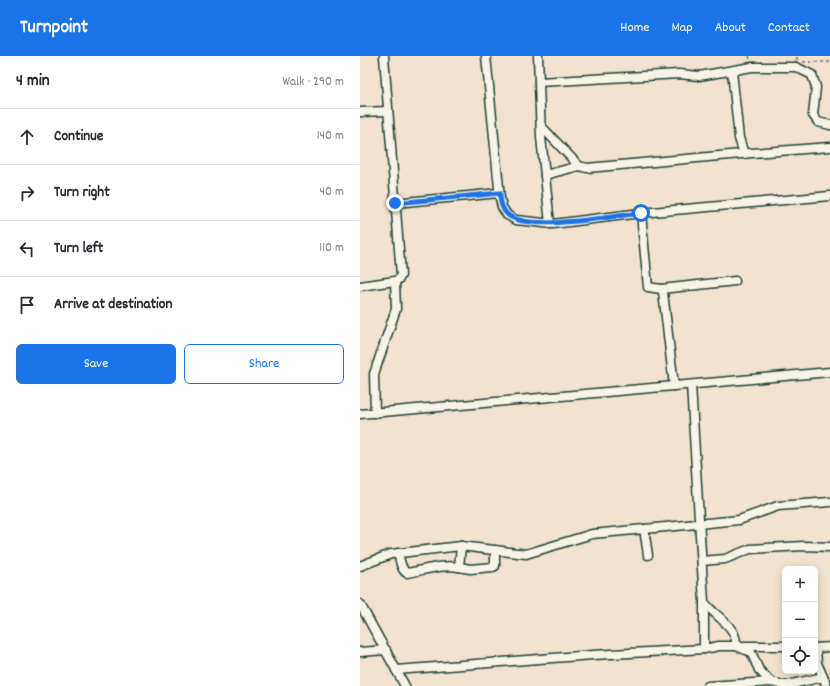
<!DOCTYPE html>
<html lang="en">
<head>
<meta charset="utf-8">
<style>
  body { margin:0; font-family:Dekko,sans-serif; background:#f7f7f7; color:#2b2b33 }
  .controls { position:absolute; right:12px; bottom:12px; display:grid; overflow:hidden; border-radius:6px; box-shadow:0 2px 10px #0003 }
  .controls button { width:36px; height:36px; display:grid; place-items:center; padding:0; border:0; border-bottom:1px solid #e1e1e2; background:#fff; color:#2b2b33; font:20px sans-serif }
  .stop { position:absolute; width:12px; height:12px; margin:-9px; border:3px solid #1a73e8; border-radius:50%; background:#fff }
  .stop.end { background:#1a73e8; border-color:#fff; box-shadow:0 1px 4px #0008 }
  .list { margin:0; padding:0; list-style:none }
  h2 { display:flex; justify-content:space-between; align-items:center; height:52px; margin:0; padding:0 16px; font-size:17px }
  h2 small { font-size:13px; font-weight:400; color:#7c7c81 }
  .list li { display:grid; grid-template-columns:26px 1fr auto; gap:12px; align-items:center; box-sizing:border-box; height:56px; padding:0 16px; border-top:1px solid #e1e1e2 }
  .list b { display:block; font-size:15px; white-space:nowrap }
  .list em { font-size:13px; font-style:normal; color:#7c7c81 }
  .actions { display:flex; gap:8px; padding:12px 16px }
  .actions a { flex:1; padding:9px 0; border:1px solid #1a73e8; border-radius:6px; text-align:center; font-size:14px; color:#1a73e8 }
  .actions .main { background:#1a73e8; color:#fff }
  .icon { flex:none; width:22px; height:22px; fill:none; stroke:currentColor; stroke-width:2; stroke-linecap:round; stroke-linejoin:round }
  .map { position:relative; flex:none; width:470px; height:630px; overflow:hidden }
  header { display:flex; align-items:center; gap:24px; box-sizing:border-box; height:56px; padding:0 20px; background:#1a73e8; color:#fff }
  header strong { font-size:19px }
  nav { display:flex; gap:22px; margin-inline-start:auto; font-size:14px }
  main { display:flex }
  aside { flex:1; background:#fff }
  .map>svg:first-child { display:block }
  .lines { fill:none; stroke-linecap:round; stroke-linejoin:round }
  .minor-casing { stroke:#1f3d34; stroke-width:11 }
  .path { stroke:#1f3d34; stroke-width:1; stroke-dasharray:3 3; stroke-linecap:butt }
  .minor { stroke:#f7f3e8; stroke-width:8 }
  .route { stroke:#1a73e8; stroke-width:5 }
</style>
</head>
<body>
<header>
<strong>Turnpoint</strong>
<nav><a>Home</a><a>Map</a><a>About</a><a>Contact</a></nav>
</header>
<main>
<aside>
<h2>4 min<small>Walk · 290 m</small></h2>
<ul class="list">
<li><svg class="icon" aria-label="ahead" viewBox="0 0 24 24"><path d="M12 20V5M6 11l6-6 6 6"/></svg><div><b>Continue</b></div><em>140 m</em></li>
<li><svg class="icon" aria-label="right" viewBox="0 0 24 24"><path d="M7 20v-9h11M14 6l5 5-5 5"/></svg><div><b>Turn right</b></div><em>40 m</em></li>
<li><svg class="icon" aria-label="left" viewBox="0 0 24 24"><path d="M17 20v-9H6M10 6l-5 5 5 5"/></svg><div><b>Turn left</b></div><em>110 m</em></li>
<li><svg class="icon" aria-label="arrive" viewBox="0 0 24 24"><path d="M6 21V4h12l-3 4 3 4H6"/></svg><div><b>Arrive at destination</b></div></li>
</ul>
<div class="actions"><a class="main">Save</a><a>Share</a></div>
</aside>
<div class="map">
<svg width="470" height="630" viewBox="0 0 470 630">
  <rect width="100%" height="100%" fill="#f1e3cf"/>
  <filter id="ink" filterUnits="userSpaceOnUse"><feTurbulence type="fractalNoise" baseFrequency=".025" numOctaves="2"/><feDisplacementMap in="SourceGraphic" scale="8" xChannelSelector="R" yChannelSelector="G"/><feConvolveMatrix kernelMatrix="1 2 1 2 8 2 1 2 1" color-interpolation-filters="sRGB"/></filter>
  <g filter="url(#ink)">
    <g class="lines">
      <defs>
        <g id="minor">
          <polyline points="126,0 140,142 142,151 147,159 156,164 193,168 281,157 470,140"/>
          <polyline points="178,0 181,81 190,168"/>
          <polyline points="372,15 379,82 384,98"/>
          <polyline points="179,26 319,18 339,20 392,11 436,11 452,19 456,31 453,59 458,66 470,69"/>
          <polyline points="0,56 28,55"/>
          <polyline points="181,70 219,110 227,112 392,97 470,91"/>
          <polyline points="185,119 219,110"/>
          <polyline points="35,147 139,137"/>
          <polyline points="281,157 288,231 301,233 303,236 314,330"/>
          <polyline points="0,230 35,225 39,223 41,219 24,0"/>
          <polyline points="301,233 375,225"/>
          <path d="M331,329L344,546C354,560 378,570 376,590L391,596L399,614L411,626"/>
          <polyline points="15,357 14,318 36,253 35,225"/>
          <polyline points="0,358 470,316"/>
          <polyline points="284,473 288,499"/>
          <path d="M38,497C40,504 41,514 47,517C65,514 82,508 99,511L101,490"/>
          <polyline points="342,505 365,503 390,493 444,490 470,491"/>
          <polyline points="0,510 31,498 101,490 166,498 232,478 379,464 418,450 470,446"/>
          <polyline points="99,511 110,513 133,511 135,510 135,494"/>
          <polyline points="0,548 45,630"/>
          <polyline points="455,592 470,591"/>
          <polyline points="456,592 457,607 467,630"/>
          <polyline points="344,593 344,546"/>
          <polyline points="0,596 26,594"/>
          <polyline points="36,614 233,599 344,593 359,590 425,590"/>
          <polyline points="348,630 411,626 424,629"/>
          <polyline points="423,630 463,621"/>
        </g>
      </defs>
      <!-- minor casing -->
      <use href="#minor" class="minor-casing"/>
      <!-- path -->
      <g class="path">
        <polyline points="389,0 390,3"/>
        <polyline points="437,4 437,0"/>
        <polyline points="443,6 470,6"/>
      </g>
      <!-- minor -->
      <use href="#minor" class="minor"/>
    </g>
  </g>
  <g class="lines" filter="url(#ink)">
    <!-- route -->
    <path class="route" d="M35,147L140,137C140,145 142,154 148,159C169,176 253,160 281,157"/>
  </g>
</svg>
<div class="controls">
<button>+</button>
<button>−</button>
<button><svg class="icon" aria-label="locate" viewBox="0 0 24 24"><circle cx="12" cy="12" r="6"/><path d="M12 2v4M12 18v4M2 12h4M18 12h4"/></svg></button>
</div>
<div class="stop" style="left:281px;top:157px"></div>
<div class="stop end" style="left:35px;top:147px"></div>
</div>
</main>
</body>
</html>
